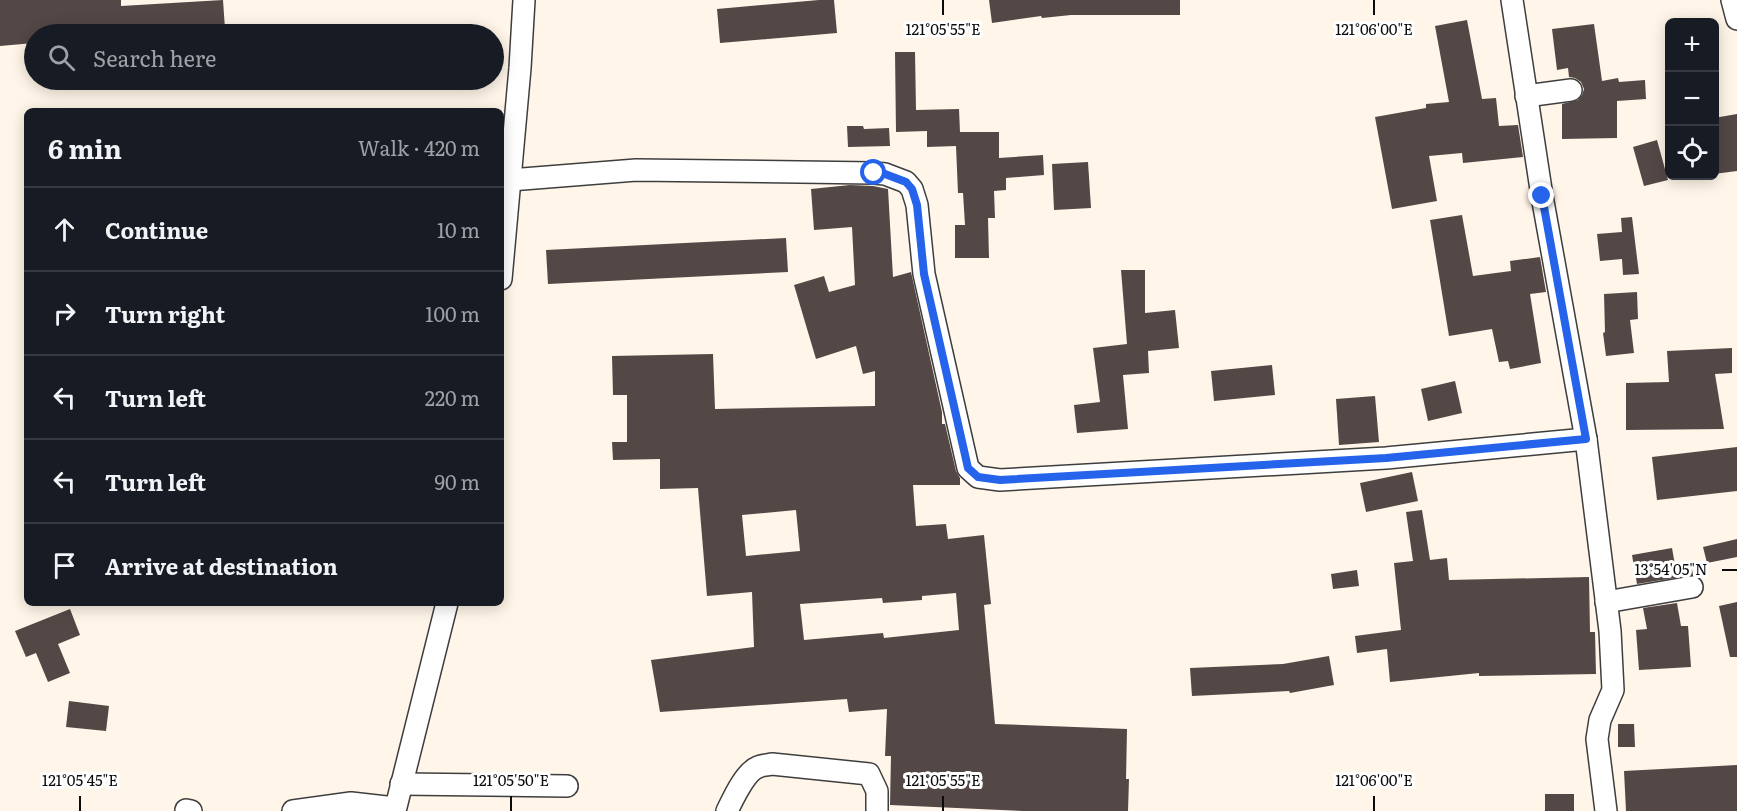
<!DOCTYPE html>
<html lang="en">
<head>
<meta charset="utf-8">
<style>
  body { margin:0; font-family:Literata,serif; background:#242831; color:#f1f3f6 }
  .controls { position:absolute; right:18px; top:18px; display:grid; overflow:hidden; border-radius:9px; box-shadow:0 3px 15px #0003 }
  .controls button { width:54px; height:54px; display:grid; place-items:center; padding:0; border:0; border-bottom:2px solid #363941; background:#171b24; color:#f1f3f6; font:30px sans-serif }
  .stop { position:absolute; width:18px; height:18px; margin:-14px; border:4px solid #2563eb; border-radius:50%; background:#fff }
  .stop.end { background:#2563eb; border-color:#fff; box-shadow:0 2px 6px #0008 }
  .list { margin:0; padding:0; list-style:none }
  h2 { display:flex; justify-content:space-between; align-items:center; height:78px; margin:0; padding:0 24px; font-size:26px }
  h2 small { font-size:20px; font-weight:400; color:#9ea1a6 }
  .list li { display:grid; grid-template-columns:39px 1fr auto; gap:18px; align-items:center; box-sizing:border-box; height:84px; padding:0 24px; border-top:2px solid #363941 }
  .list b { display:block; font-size:22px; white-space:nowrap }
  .list em { font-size:20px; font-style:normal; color:#9ea1a6 }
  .icon { flex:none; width:33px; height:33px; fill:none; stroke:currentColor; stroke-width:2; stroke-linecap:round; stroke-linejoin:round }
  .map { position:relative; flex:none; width:1737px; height:811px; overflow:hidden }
  .search { position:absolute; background:#171b24; box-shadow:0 3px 15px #0003; left:24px; top:24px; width:480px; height:66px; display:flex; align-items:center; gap:15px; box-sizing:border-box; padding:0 21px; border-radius:33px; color:#9ea1a6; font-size:22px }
  .panel { position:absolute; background:#171b24; box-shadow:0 3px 15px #0003; left:24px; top:108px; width:480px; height:498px; border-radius:9px }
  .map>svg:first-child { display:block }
  .building { fill:#544846; fill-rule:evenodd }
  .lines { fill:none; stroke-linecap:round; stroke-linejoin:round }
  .minor-casing { stroke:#3e3e3e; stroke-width:24 }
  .minor { stroke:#fff; stroke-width:21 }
  .route { stroke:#2563eb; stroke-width:8 }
  .ticks { fill:none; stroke:#0b0b0b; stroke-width:2 }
  .ticks-label { font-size:15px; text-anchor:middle; fill:#0b0b0b; stroke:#fff; stroke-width:6; stroke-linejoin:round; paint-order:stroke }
</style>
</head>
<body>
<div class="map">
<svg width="1737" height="811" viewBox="0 0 1737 811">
  <rect width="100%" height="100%" fill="#fff5e8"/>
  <!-- building -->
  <g class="building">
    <polygon points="0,0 121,0 121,6 223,0 225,29 157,34 34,34 34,43 0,46"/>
    <polygon points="819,0 834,0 837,33 720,43 717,9"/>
    <polygon points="989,0 1180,0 1180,15 1071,15 1042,18 1041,16 992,23"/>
    <polygon points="1467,20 1482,99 1496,98 1499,126 1518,125 1523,157 1463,163 1462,153 1429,156 1437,201 1392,209 1375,117 1426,108 1426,104 1449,102 1435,26"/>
    <polygon points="1594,24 1602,81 1618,78 1619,82 1645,80 1646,99 1617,101 1617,138 1562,139 1562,104 1578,100 1582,95 1584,89 1581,82 1575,78 1569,77 1568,68 1557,70 1552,29"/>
    <polygon points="895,52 915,52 916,110 959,109 960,132 999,132 999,158 1043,155 1044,175 1006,178 1006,190 994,191 995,218 988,218 989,258 955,258 955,225 965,225 963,193 958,193 956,146 927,147 927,131 896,132"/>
    <polygon points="1737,114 1737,171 1714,174 1714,118"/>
    <polygon points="847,126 863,126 864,129 889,128 890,146 848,147"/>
    <polygon points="1657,140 1668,180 1644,186 1633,147"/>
    <polygon points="1088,162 1091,208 1054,210 1052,164"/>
    <path d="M850,185L873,186L888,189L893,277L911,272L942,412V424H945L956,471L960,478V485H913L916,526L946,524L948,539L984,535L991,604L984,605L995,724L1127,729L1126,779H1129L1128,811H1024L890,805L891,756H885L887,709L849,712L847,699L660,712L651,660L754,647L752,592L707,596L698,488L660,489V459L613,460L612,442H627V395H613L612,356L713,354L715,409L875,406V371L863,374L856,346L816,359L794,285L824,276L829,292L855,285L852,227L814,230L811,189ZM796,510L800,551L746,556L742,515ZM956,593L959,630L884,638L883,633L804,640L800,604L882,598L883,603L922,600V596Z"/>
    <polygon points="1462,215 1473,276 1511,271 1510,261 1540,257 1546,292 1530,294 1541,363 1510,369 1508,361 1499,362 1492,329 1449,336 1430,220"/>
    <polygon points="1632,217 1639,274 1623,275 1622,259 1600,261 1597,234 1622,232 1621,218"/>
    <polygon points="786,238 788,272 548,284 546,250"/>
    <polygon points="1121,270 1145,270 1145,313 1175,310 1179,348 1148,351 1149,373 1123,375 1128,429 1077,433 1074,405 1100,402 1093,348 1127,344"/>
    <polygon points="1637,292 1638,319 1630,320 1634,353 1606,356 1603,333 1605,332 1604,294"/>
    <polygon points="1732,348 1732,373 1715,374 1724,429 1626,430 1626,383 1669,382 1667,351"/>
    <polygon points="1272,365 1275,395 1214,401 1211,371"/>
    <polygon points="1455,381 1462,413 1428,421 1421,389"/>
    <polygon points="1375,396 1379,442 1339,445 1336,399"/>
    <polygon points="1737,447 1737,491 1657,500 1652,457"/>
    <polygon points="1412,472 1418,501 1366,512 1360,483"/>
    <polygon points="1422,510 1430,560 1447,558 1449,580 1589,577 1590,632 1595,632 1596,674 1479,676 1479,673 1390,682 1387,649 1357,653 1355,636 1401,630 1394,563 1413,561 1406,512"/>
    <polygon points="1737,539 1737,557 1707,563 1703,547"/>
    <polygon points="1672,548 1675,565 1691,563 1693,575 1637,584 1632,555"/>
    <polygon points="1357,570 1359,586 1333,589 1331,574"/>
    <polygon points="1737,602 1737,657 1730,657 1719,606"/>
    <polygon points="1677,603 1681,626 1688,626 1691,667 1639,670 1636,630 1647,629 1643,608"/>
    <polygon points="70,609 80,635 58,644 70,673 48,682 36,653 26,657 15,631"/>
    <polygon points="1329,656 1334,685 1290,693 1289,691 1192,696 1190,668 1283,664"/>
    <polygon points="69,701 109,706 106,731 66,727"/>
    <polygon points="1618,724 1634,724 1635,747 1618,747"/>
    <polygon points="1737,765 1737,811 1626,811 1624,771"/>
    <rect x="1545" y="794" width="29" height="17"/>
  </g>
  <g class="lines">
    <defs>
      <g id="minor">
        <polyline points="1512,0 1542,196 1586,439 1610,631 1613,690 1600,720 1597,739 1606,811"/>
        <polyline points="1732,0 1737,19"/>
        <polyline points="1526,96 1571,90"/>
        <polyline points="510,180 636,170 874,173 885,174 906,182 912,189 917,205 924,274 968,468 978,477 1000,480 1386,458 1586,439"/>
        <polyline points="501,279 520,68 524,0"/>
        <polyline points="1606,602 1692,587"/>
        <polyline points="401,784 567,786"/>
        <polyline points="186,810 191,811"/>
        <polyline points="293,811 351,803 395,808"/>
        <polyline points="395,811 447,603"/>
        <path d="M727,811C733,799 745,772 758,767C762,765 768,765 772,764L869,774L877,791V811"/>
      </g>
    </defs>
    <!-- minor casing -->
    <use href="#minor" class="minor-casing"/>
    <!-- minor -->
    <use href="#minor" class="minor"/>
  </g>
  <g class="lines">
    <!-- route -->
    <polyline class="route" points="874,173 885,174 906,182 912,189 917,205 924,274 968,468 978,477 1000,480 1386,458 1586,439 1542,196"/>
  </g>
  <!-- ticks -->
  <path class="ticks" d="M943,0V15M1374,0V15M1722,570H1737M80,796V811M511,796V811M943,796V811M1374,796V811"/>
  <g class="ticks-label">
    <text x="943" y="35">121°05'55"E</text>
    <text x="1374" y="35">121°06'00"E</text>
    <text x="1671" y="575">13°54'05"N</text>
    <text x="80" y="786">121°05'45"E</text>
    <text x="511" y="786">121°05'50"E</text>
    <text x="943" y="786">121°05'55"E</text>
    <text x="1374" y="786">121°06'00"E</text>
  </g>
</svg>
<div class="controls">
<button>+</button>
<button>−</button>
<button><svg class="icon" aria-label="locate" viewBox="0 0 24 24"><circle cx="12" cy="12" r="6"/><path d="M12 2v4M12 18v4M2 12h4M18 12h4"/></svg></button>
</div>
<div class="stop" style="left:874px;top:173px"></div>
<div class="stop end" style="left:1542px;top:196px"></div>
<div class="search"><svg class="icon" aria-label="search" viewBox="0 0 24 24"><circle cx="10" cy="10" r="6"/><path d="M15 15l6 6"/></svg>Search here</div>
<section class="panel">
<h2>6 min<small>Walk · 420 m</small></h2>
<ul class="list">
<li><svg class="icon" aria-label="ahead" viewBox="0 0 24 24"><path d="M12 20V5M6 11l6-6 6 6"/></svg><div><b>Continue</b></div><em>10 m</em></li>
<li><svg class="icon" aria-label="right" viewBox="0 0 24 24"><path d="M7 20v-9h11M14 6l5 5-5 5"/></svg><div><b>Turn right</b></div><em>100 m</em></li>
<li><svg class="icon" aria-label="left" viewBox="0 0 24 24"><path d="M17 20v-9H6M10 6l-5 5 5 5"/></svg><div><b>Turn left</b></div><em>220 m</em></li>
<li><svg class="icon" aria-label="left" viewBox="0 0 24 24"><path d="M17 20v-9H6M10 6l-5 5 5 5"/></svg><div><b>Turn left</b></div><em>90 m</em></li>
<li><svg class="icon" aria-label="arrive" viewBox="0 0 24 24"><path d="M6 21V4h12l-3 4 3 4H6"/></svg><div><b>Arrive at destination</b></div></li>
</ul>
</section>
</div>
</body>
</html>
